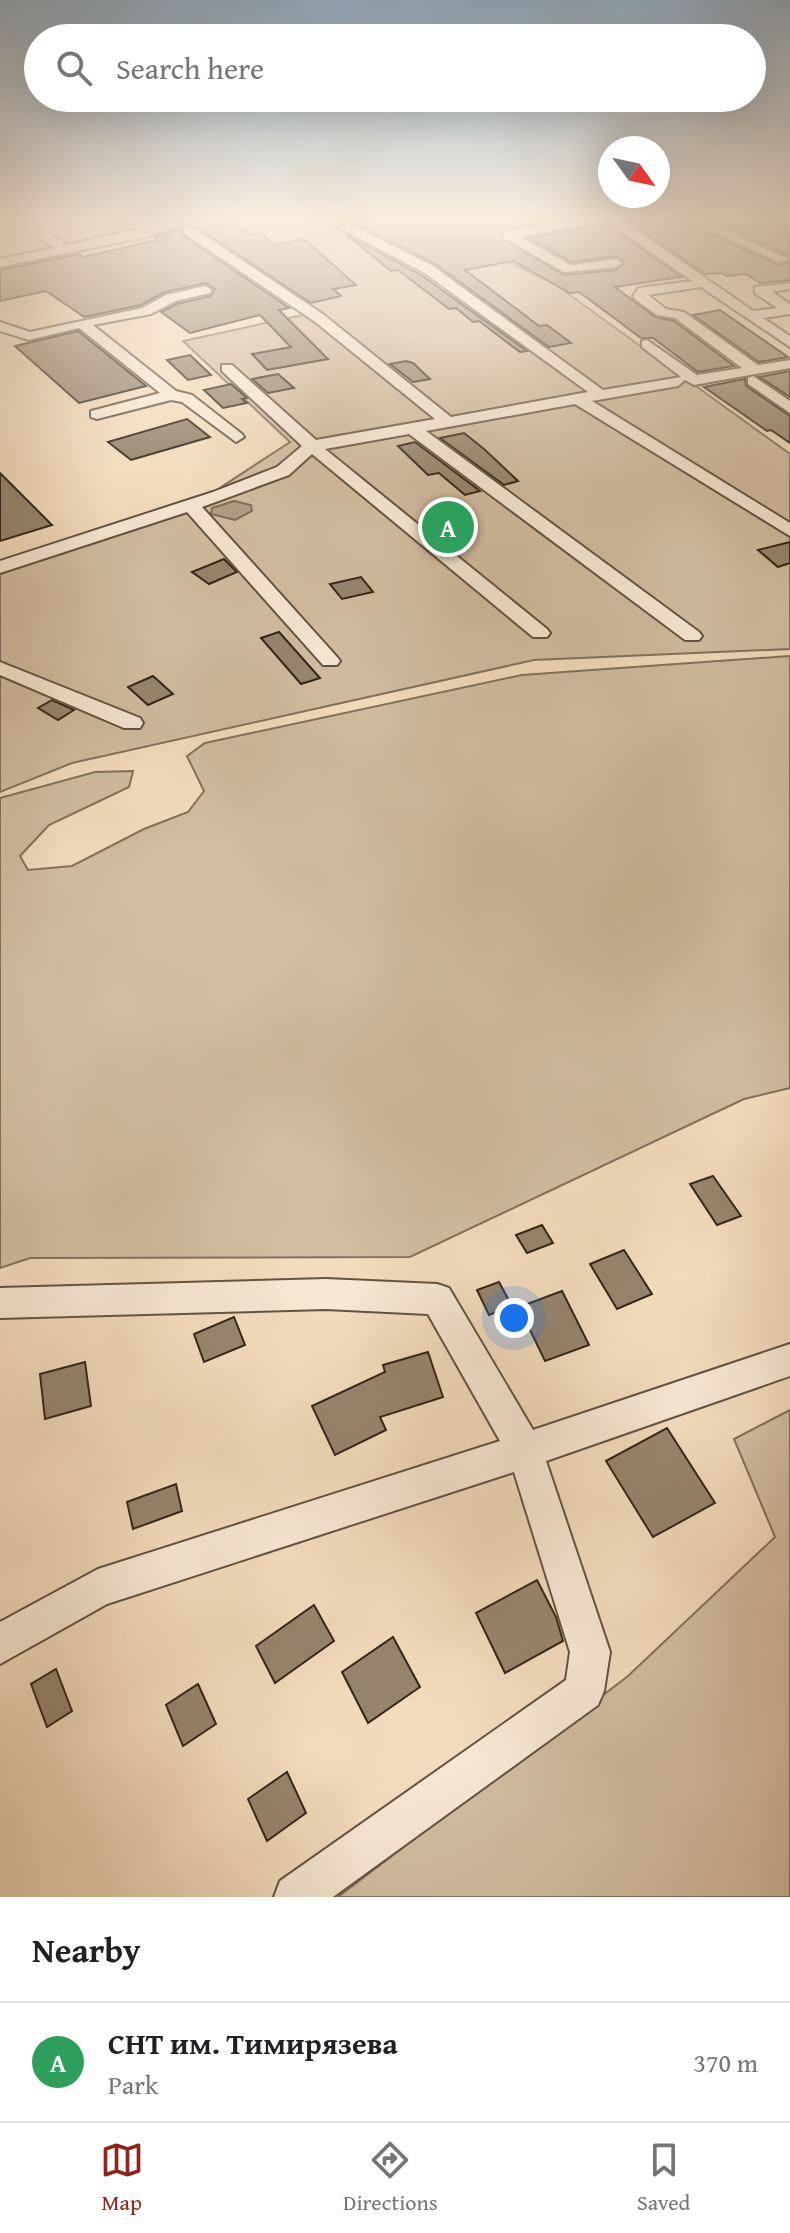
<!DOCTYPE html>
<html lang="en">
<head>
<meta charset="utf-8">
<style>
  body { margin:0; font-family:"Gentium Book Plus",serif; background:#f6f6f6; color:#202124 }
  .compass { position:absolute; left:598px; top:136px; width:72px; height:72px; border-radius:50%; background:#fff; box-shadow:0 8px 32px #0002; rotate:123deg }
  .you { position:absolute; left:514px; top:1318px; width:28px; height:28px; margin:-20px; border:6px solid #fff; border-radius:50%; background:#1a73e8; box-shadow:0 0 0 12px #1a73e833 }
  .badge { display:grid; place-items:center; width:52px; height:52px; border-radius:50%; background:#8f2418; color:#fff; font-size:26px; font-weight:700 }
  .pin { position:absolute; translate:-50% -50%; border:4px solid #fff; box-shadow:0 2px 8px #0006 }
  .list { margin:0; padding:0; list-style:none }
  h2 { display:flex; justify-content:space-between; align-items:center; height:104px; margin:0; padding:0 32px; font-size:34px }
  h2 small { font-size:26px; font-weight:400; color:#757577 }
  .list li { display:grid; grid-template-columns:52px 1fr auto; gap:24px; align-items:center; box-sizing:border-box; height:120px; padding:0 32px; border-top:2px solid #e0e0e0 }
  .list b { display:block; font-size:30px; white-space:nowrap }
  .list p { margin:0; font-size:26px; white-space:nowrap; color:#757577 }
  .list em { font-size:26px; font-style:normal; color:#757577 }
  .icon { flex:none; width:44px; height:44px; fill:none; stroke:currentColor; stroke-width:2; stroke-linecap:round; stroke-linejoin:round }
  .map { position:relative; flex:none; width:790px; height:1897px; overflow:hidden }
  .search { position:absolute; background:#fff; box-shadow:0 8px 32px #0002; left:24px; right:24px; top:24px; height:88px; display:flex; align-items:center; gap:20px; box-sizing:border-box; padding:0 28px; border-radius:44px; color:#757577; font-size:30px }
  .sheet { height:224px; background:#fff }
  nav { display:flex; justify-content:space-around; align-items:center; box-sizing:border-box; height:112px; border-top:2px solid #e0e0e0; background:#fff; font-size:22px; color:#757577 }
  nav a { display:grid; justify-items:center; gap:4px }
  nav .on { color:#8f2418 }
  .map>svg:first-child { display:block }
  .green { fill:#d2bda1; stroke:#82725c; stroke-width:2 }
  .water { fill:#b19e85; stroke:#7e6e59; stroke-width:2 }
  .building { fill:#96856e; stroke:#322618; stroke-width:2 }
  .lines { fill:none; stroke-linecap:round; stroke-linejoin:round }
  .minor-casing { stroke:#625441; stroke-width:4 }
  .minor { fill:#f7e8d4; fill-rule:evenodd }
</style>
</head>
<body>
<div class="map">
<svg width="790" height="1897" viewBox="0 0 790 1897">
  <rect width="100%" height="100%" fill="#f3dcbd"/>
  <filter id="stains"><feTurbulence type="fractalNoise" baseFrequency=".0025" numOctaves="4"/><feColorMatrix values="0 0 0 0 .2 0 0 0 0 .09 0 0 0 0 .02 0 0 0 .5 -.17"/></filter>
  <radialGradient id="worn" r=".72"><stop offset=".6" stop-color="#630" stop-opacity="0"/><stop offset="1" stop-color="#630" stop-opacity=".3"/></radialGradient>
  <!-- green -->
  <g class="green">
    <polygon points="218,218 418,218 556,285 790,454 790,649 534,660 72,763 0,792 0,562 212,493 290,442 183,341 312,313 179,227"/>
    <polygon points="790,656 790,1088 744,1099 410,1257 30,1258 0,1268 0,798 95,772 133,771 129,787 49,825 20,856 28,870 72,866 144,829 188,812 204,791 187,756 205,743 522,675"/>
    <polygon points="790,1410 790,1897 338,1897 628,1676 775,1537 734,1439"/>
  </g>
  <!-- water -->
  <polygon class="water" points="234,501 251,505 252,511 235,520 211,514 212,508"/>
  <!-- building -->
  <g class="building">
    <polygon points="344,218 564,218 503,229 501,238 564,275 616,270 625,262 616,256 572,262 529,238 606,224 681,277 615,287 655,317 674,321 734,366 698,372 653,338 641,338 579,292 570,293 513,261 465,270 539,326 547,325 571,343 549,347 435,264"/>
    <polygon points="624,218 645,218 646,230 683,222 778,265 790,262 790,280 760,283 746,274 727,276 721,273 705,274"/>
    <polygon points="706,218 780,218 790,226 790,256"/>
    <polygon points="233,222 251,235 260,233 276,245 304,239 356,285 333,289 341,296 311,303 198,228"/>
    <polygon points="181,229 182,235 289,308 279,310 328,359 267,370 252,354 291,347 260,315 190,333 161,312 177,304 211,296 215,289 206,283 165,292 141,305 84,317 46,291 0,301 0,270 79,254 83,257 158,240 154,237"/>
    <polygon points="347,235 421,275 527,351 520,352 479,321 473,322 456,308 449,309 398,270 391,271"/>
    <polygon points="720,310 788,357 759,362 693,315"/>
    <polygon points="78,331 146,386 79,403 15,346"/>
    <polygon points="190,355 211,375 188,380 167,360"/>
    <polygon points="406,361 413,363 430,379 413,382 390,364"/>
    <polygon points="790,371 790,397 759,377"/>
    <polygon points="278,374 294,388 268,393 252,379"/>
    <polygon points="745,379 746,386 790,416 790,443 771,430 767,431 704,387"/>
    <polygon points="231,384 247,398 242,399 247,403 223,408 204,390"/>
    <polygon points="187,419 210,437 131,460 108,442"/>
    <polygon points="464,433 484,449 518,481 504,485 440,438"/>
    <polygon points="415,442 480,491 465,495 439,473 428,475 398,446"/>
    <polygon points="0,473 52,525 0,541"/>
    <polygon points="790,542 790,563 778,567 758,550"/>
    <polygon points="224,559 237,572 209,584 192,572"/>
    <polygon points="361,577 373,592 342,599 330,584"/>
    <polygon points="279,632 320,678 301,684 261,638"/>
    <polygon points="153,676 173,694 148,705 128,687"/>
    <polygon points="52,700 74,710 58,720 38,708"/>
    <polygon points="713,1176 741,1216 717,1225 690,1184"/>
    <polygon points="542,1225 553,1243 527,1253 516,1235"/>
    <polygon points="624,1250 652,1294 617,1309 590,1264"/>
    <polygon points="499,1282 512,1306 489,1315 477,1290"/>
    <polygon points="562,1291 589,1345 545,1361 519,1307"/>
    <polygon points="234,1317 245,1345 204,1362 194,1334"/>
    <polygon points="428,1352 443,1397 380,1417 386,1430 335,1455 312,1406 385,1372 383,1365"/>
    <polygon points="85,1362 91,1406 45,1419 40,1374"/>
    <polygon points="667,1428 715,1503 653,1537 606,1461"/>
    <polygon points="176,1484 182,1511 133,1529 127,1502"/>
    <polygon points="537,1580 556,1617 563,1641 505,1673 476,1613"/>
    <polygon points="314,1605 334,1641 275,1683 256,1646"/>
    <polygon points="393,1637 420,1687 368,1723 342,1672"/>
    <polygon points="56,1669 72,1711 47,1727 31,1684"/>
    <polygon points="198,1684 216,1724 183,1746 166,1705"/>
    <polygon points="287,1772 306,1813 267,1841 248,1799"/>
  </g>
  <g class="lines">
    <defs>
      <g id="minor">
        <path d="M31,218C41,218 48,218 55,226L49,233L67,245L184,218H204L145,237L0,267V259L54,248L38,237L36,234L42,227Z"/>
        <polygon points="321,218 337,218 433,266 603,390 681,377 642,347 642,341 647,340 697,375 742,368 675,318 657,315 635,299 633,296 639,288 692,281 607,221 520,237 571,265 616,259 622,263 616,267 564,272 504,238 504,232 582,218 619,218 753,311 777,308 755,293 755,287 790,283 790,289 772,292 790,304 790,314 763,318 790,336 790,347 701,287 648,295 666,309 684,312 758,365 790,360 790,368 694,385 685,380 678,386 592,401 790,523 790,536 575,404 426,431 699,632 702,636 699,640 685,640 409,434 325,449 547,629 550,633 547,637 533,637 312,454 289,475 202,507 337,657 340,661 337,665 323,665 187,512 0,573 0,561 213,492 277,467 302,446 222,371 222,365 232,365 316,440 435,419 314,321 184,233 184,227 192,227 324,315 451,417 588,392 423,272"/>
        <polygon points="682,218 698,218 789,259 779,262"/>
        <polygon points="783,218 790,218 790,223"/>
        <polygon points="205,286 212,290 210,293 176,301 151,314 93,325 176,391 192,395 242,434 244,437 236,442 182,402 171,400 97,419 91,417 91,411 160,393 79,328 29,340 0,331 0,322 30,332 142,308 166,295"/>
        <polygon points="753,376 790,401 790,413 748,384 748,378"/>
        <polygon points="0,662 140,718 143,723 140,728 124,728 0,675"/>
        <polygon points="326,1279 437,1284 449,1288 533,1430 790,1344 790,1376 546,1461 610,1652 604,1691 598,1705 333,1897 274,1897 280,1881 566,1680 570,1652 514,1472 107,1604 0,1664 0,1622 98,1569 500,1441 428,1314 326,1309 0,1318 0,1288"/>
      </g>
    </defs>
    <!-- minor casing -->
    <use href="#minor" class="minor-casing"/>
    <!-- minor -->
    <use href="#minor" class="minor"/>
  </g>
  <!-- sky -->
  <linearGradient id="sky" x2="0" y2="1"><stop stop-color="#92abc0"/><stop offset="0.45" stop-color="#faefe1"/><stop offset="1" stop-color="#faefe1" stop-opacity="0"/></linearGradient>
  <rect width="790" height="484" fill="url(#sky)"/>
  <rect width="100%" height="100%" filter="url(#stains)"/>
  <rect width="100%" height="100%" fill="url(#worn)"/>
</svg>
<svg class="compass" viewBox="-18 -18 36 36"><path d="M0-13l5 13h-10z" fill="#e53935"/><path d="M0 13l5-13h-10z" fill="#757577"/></svg>
<div class="you"></div>
<div class="pin badge" style="left:448px;top:527px;background:#2e9e5b">A</div>
<div class="search"><svg class="icon" aria-label="search" viewBox="0 0 24 24"><circle cx="10" cy="10" r="6"/><path d="M15 15l6 6"/></svg>Search here</div>
</div>
<section class="sheet">
<h2>Nearby<small></small></h2>
<ul class="list">
<li><span class="badge" style="background:#2e9e5b">A</span><div><b>СНТ им. Тимирязева</b><p>Park</p></div><em>370 m</em></li>
</ul>
</section>
<nav>
<a class="on"><svg class="icon" aria-label="map" viewBox="0 0 24 24"><path d="M3 6l6-2 6 2 6-2v14l-6 2-6-2-6 2zM9 4v14M15 6v14"/></svg>Map</a>
<a><svg class="icon" aria-label="directions" viewBox="0 0 24 24"><path d="M12 3l9 9-9 9-9-9zM9 14v-3h6M13 9l2 2-2 2"/></svg>Directions</a>
<a><svg class="icon" aria-label="saved" viewBox="0 0 24 24"><path d="M7 4h10v16l-5-4-5 4z"/></svg>Saved</a>
</nav>
</body>
</html>
